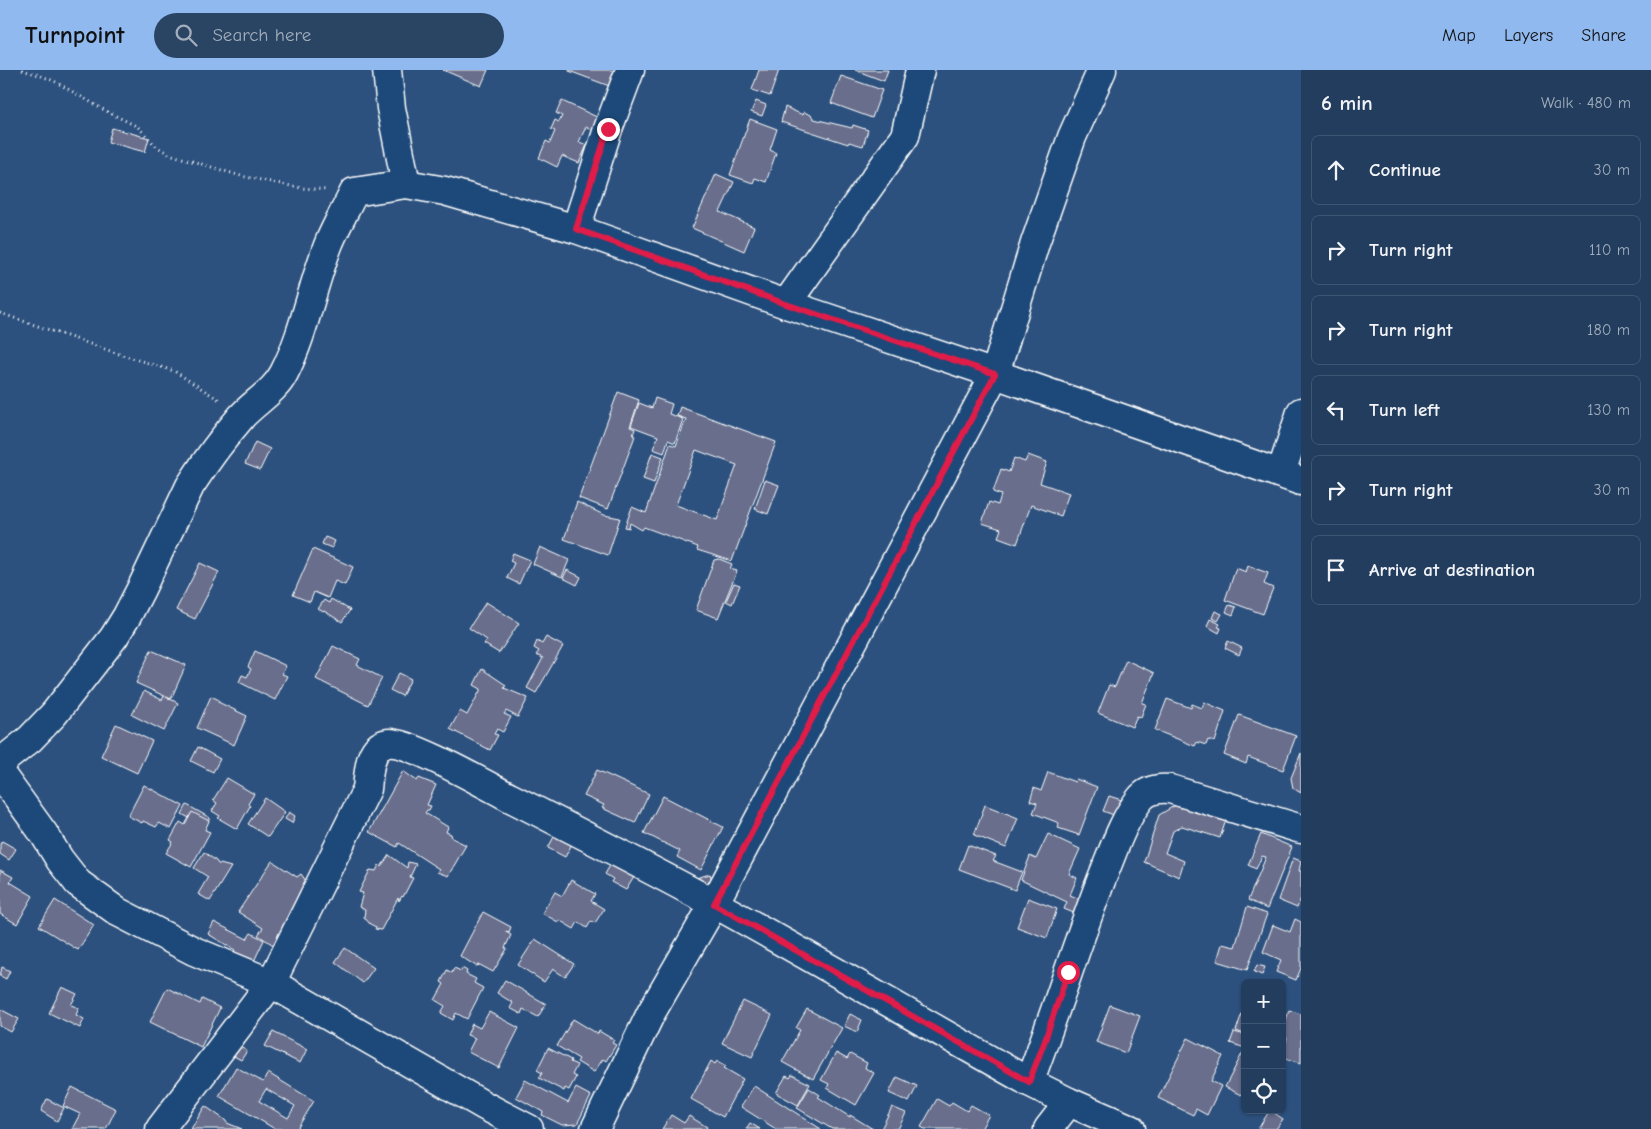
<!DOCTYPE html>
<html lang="en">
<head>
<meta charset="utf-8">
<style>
  body { margin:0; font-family:"Comic Neue",sans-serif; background:#2a4464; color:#f1f3f6 }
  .controls { position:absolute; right:15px; bottom:15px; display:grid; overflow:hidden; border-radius:8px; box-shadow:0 1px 4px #0004 }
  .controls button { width:45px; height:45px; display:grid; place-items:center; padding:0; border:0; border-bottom:1px solid #3f5673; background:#223d5e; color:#f1f3f6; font:25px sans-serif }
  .stop { position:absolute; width:15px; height:15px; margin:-11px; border:4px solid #e11d48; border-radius:50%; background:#fff }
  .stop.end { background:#e11d48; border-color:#fff; box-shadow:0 1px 5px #0008 }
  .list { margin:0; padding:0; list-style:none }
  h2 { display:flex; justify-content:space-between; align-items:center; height:65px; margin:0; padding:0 20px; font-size:21px }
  h2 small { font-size:16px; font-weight:400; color:#a2aebc }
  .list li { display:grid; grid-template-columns:32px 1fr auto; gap:15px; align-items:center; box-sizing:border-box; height:70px; margin:0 10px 10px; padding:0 10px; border:1px solid #3f5673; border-radius:8px }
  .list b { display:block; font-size:19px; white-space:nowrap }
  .list em { font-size:16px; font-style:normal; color:#a2aebc }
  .icon { flex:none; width:28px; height:28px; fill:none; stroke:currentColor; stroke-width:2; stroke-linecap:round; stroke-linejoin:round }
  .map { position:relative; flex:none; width:1301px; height:1059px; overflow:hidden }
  header { display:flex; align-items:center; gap:30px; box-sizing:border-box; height:70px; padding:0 25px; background:#90b9f0; color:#111 }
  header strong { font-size:24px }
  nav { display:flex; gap:28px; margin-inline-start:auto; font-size:18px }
  .search { width:350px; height:45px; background:#2a4464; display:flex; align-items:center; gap:12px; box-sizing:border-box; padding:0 18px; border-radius:28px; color:#a2aebc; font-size:19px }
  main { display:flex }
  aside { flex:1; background:#223d5e }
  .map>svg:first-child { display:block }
  .building { fill:#676e8c; stroke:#fff; fill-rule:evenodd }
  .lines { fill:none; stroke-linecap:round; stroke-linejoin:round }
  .minor-casing { stroke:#fff; stroke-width:31 }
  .path { stroke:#fff; stroke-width:3; stroke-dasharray:1 4; stroke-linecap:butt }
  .minor { stroke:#1f4a7a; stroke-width:28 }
  .route { stroke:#e11d48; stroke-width:6 }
</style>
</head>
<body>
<header>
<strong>Turnpoint</strong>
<div class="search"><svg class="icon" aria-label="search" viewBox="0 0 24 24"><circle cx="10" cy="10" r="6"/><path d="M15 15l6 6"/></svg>Search here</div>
<nav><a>Map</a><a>Layers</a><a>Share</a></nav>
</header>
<main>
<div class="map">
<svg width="1301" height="1059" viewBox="0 0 1301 1059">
  <rect width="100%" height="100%" fill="#2d517e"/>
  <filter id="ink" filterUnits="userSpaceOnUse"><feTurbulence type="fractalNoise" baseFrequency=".02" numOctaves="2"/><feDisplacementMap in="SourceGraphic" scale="10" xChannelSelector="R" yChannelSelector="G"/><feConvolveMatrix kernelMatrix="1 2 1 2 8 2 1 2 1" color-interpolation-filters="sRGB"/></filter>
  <g filter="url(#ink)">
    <!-- building -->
    <g class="building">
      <polygon points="443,0 488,0 481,16"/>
      <polygon points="569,0 623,0 612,17 569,1"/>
      <polygon points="759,0 779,0 770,26 752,20"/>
      <polygon points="855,0 888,0 884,11"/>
      <polygon points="841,6 882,20 872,48 831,33"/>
      <polygon points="562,31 599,48 594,60 586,57 579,72 587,75 579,93 562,86 557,97 539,88 546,71 550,73 555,61 551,59 555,50 559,52 562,46 556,43"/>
      <polygon points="756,31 766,35 762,46 751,42"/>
      <polygon points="785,37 803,45 804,42 811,45 814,49 852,58 853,55 868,60 863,76 849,72 848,74 781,52"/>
      <polygon points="750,49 777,59 770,80 776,83 766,112 755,108 753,113 730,105"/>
      <polygon points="112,58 149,68 145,82 108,72"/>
      <polygon points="716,104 734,112 720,142 754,157 744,181 692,158"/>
      <polygon points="618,322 639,330 630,357 635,359 633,365 635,366 608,439 579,428"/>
      <polygon points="655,328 672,334 669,344 683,349 675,373 668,370 664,383 653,379 658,366 631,356 639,333 652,338"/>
      <path d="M680,337L776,372L732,491L697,480L698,477L644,457L642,460L630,453L629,458L625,457L632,437L646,443L670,374L676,376L686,349L677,346ZM696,380L737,395L717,450L676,435Z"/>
      <polygon points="255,372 270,379 260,400 245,394"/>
      <polygon points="652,383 663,387 654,413 643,409"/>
      <polygon points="1028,385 1047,392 1040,413 1069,423 1061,446 1031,435 1017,474 998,467 1001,459 982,453 989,432 998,435 1001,425 993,422 1001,399 1009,402 1014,388 1025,392"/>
      <polygon points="765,410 779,415 768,444 755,439"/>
      <polygon points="577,432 604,445 620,448 608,485 564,469"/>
      <polygon points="325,467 335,471 332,478 322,474"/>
      <polygon points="540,477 569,490 562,507 533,494"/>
      <polygon points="313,479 353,497 345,515 335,511 328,528 314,522 310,532 293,525"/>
      <polygon points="513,483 530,490 519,514 507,508 514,493 510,491"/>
      <polygon points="719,489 732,494 730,499 737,501 718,548 696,540 714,490"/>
      <polygon points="200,493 219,502 195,549 176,540"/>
      <polygon points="1248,496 1268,503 1264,514 1273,518 1263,544 1225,530 1236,498 1246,502"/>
      <polygon points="567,500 581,507 577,515 563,508"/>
      <polygon points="734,513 740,515 732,534 726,531"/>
      <polygon points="331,529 350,540 342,552 324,541 324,542 318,539 324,530 329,533"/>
      <polygon points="486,532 519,553 499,583 484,574 487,570 469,558"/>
      <polygon points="1229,535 1236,537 1233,545 1226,542"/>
      <polygon points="1215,541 1222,544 1218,551 1212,548"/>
      <polygon points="1210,549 1220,554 1218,557 1221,558 1219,563 1207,556"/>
      <polygon points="546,567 563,576 536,623 527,618 543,588 536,585 539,581 534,578 537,571 542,574"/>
      <polygon points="1228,571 1242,578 1239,585 1225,578"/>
      <polygon points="333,576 360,589 357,595 382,608 368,635 316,609"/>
      <polygon points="151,580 186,595 171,629 136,613"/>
      <polygon points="255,581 286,596 282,604 287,606 275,630 239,612 242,605 247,607 251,599 248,597"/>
      <polygon points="1126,590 1154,603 1142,633 1146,634 1141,647 1137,646 1132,657 1098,643 1109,615 1115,617"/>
      <polygon points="482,599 506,615 504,618 528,628 518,647 506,641 504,644 511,647 503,662 497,659 494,664 498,665 490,680 450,659 460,641 467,645 481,619 474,615"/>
      <polygon points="399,603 411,609 402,626 390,620"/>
      <polygon points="144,621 162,630 164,626 178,633 164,661 132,645"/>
      <polygon points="211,626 219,630 218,632 247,646 234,675 197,658"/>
      <polygon points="1167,629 1191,638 1192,634 1202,638 1204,632 1225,641 1215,672 1208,670 1206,675 1197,672 1195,676 1155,660"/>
      <polygon points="1239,645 1296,666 1283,700 1248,687 1246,694 1224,685"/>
      <polygon points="116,654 152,671 137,703 101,686"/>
      <polygon points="198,677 220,689 213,702 191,691"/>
      <polygon points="1301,683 1301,723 1293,718 1291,708"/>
      <polygon points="597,700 649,724 635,753 602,738 604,735 584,726"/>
      <polygon points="403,701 417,711 419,708 436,715 427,735 431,736 429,740 427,740 425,743 448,757 446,762 451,764 452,768 466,775 448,806 437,802 439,799 399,773 397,777 369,762"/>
      <polygon points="1048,702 1075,712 1076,709 1097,717 1079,765 1058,758 1059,753 1033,743 1037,733 1030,731 1034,718 1041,721"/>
      <polygon points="227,708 254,724 248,734 250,736 237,759 218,748 220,746 212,741 217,733 213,730"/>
      <polygon points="144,715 183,736 171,759 159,753 156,757 143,751 142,753 128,746"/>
      <polygon points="663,726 723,757 701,800 677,787 680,781 644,763"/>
      <polygon points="1109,726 1128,732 1122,748 1103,741"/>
      <polygon points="265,728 285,742 268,767 248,754"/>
      <polygon points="1179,733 1226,750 1220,768 1182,756 1173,761 1165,783 1184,791 1179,807 1144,792 1159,745"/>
      <polygon points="187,735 210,748 208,752 192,743 189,748 182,744"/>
      <polygon points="985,735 1018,748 1006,778 974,765"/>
      <polygon points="192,742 209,751 205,760 210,762 191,797 166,783 173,772 170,770 180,752 185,755"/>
      <polygon points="289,742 295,746 292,753 285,749"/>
      <polygon points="1048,764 1080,779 1069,804 1077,808 1070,825 1087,832 1081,846 1064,839 1067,832 1021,810 1030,786 1036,789"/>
      <polygon points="1261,764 1292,777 1267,839 1248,830 1266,787 1262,786 1256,799 1248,795"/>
      <polygon points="555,765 572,774 565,787 548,778"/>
      <polygon points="2,771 16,779 9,790 0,784 0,774"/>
      <polygon points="968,775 996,786 993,791 1022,802 1015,820 959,799"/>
      <polygon points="204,782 216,791 218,794 220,794 231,797 210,831 198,824 208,807 194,798"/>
      <polygon points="389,785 407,798 408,792 416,794 410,807 413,808 403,827 402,826 399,831 398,828 381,860 375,859 376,857 370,854 364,847 365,840 359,837 363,823 359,822 370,800 376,801 379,795 381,797"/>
      <polygon points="1293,788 1301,791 1299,801 1301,801 1301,828 1297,838 1278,830"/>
      <polygon points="272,791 297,807 301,804 306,811 275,876 258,865 263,858 238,842"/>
      <polygon points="611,794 634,807 626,820 611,812 613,809 605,804"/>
      <polygon points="0,800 13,807 10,812 33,826 17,854 0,844"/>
      <polygon points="710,804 713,813 691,819 689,810"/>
      <polygon points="571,810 595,824 591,831 604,839 595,853 591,851 587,858 578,852 574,859 559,850 558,852 542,843 555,822 562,826"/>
      <polygon points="1028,828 1057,839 1047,868 1017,857"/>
      <polygon points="55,830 94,855 78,880 39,856"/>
      <polygon points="1247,837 1267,844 1247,900 1217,891 1222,874 1235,877"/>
      <polygon points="483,842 511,857 509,862 506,861 506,862 511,865 505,878 507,879 493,902 480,895 476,896 460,886"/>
      <polygon points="1295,849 1301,852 1301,898 1296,910 1276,902 1281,890 1263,882 1273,855 1290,862"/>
      <polygon points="214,852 247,869 251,863 264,870 254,891 233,884 235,880 208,864"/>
      <polygon points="535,869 574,894 565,907 553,899 544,912 518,895"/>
      <polygon points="345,878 374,898 363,913 335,892"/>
      <polygon points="1257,895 1265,897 1262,905 1254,902"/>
      <polygon points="2,897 10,901 6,909 0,906"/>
      <polygon points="454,898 461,901 462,898 467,901 466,904 476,909 474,913 483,918 467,949 456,943 453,950 441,943 445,936 435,930 444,914 441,912 447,900 452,903"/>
      <polygon points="505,910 546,934 538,947 523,939 521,944 510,938 513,933 497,923"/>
      <polygon points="62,917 77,924 71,935 79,938 76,945 84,949 80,958 49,943"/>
      <polygon points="167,918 200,934 202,929 220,938 201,977 150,952"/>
      <polygon points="743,931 772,945 752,987 722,973"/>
      <polygon points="1245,934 1245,964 1236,961"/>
      <polygon points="1110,935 1140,946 1126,983 1096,972"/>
      <polygon points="0,939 19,949 11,962 0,956"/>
      <polygon points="807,939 842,958 813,1009 782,992 800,960 796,958"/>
      <polygon points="1289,940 1301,944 1301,993 1282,987 1287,968 1282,967 1282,964"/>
      <polygon points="489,942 519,958 499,998 468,982 475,968 467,965 472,954 480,958"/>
      <polygon points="850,944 862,950 857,962 844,956"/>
      <polygon points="573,949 598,964 599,961 614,970 612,973 616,975 606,991 603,989 594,1002 577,992 579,989 557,976"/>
      <polygon points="273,962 307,979 300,993 265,976"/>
      <polygon points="1234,962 1245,965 1245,978 1230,973"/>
      <polygon points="1188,968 1223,986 1211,1011 1221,1016 1207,1045 1196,1039 1193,1045 1158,1028"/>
      <polygon points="233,973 247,981 241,990 227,982"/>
      <polygon points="548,978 571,990 570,992 577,995 572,1005 576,1007 569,1020 565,1018 564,1021 539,1008 542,1003 537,1000"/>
      <polygon points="1244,980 1245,1022 1243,1021 1241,1025 1225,1017"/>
      <polygon points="836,983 847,989 850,984 867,993 865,998 874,1003 856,1035 827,1018 829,1014 821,1010"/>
      <polygon points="711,991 715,994 717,991 726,996 724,998 743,1009 723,1047 691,1029"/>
      <path d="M236,997L263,1012L268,1003L314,1031L297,1059H275L219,1026ZM266,1019L295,1036L288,1048L259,1031Z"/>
      <polygon points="792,1005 810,1014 798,1035 776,1023 786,1006 790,1008"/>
      <polygon points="897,1007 917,1016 909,1032 889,1023"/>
      <polygon points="525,1010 568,1033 576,1018 591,1026 577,1054 562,1055 542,1045 543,1042 516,1027"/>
      <polygon points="754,1016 821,1059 776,1059 741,1037"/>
      <polygon points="72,1017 116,1039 106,1059 72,1059 80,1044 63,1036"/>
      <polygon points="809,1018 820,1025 818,1027 850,1047 850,1045 873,1059 832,1059 797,1038"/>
      <polygon points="47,1029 64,1038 57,1051 41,1041"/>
      <polygon points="937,1029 949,1036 952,1032 967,1041 971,1035 989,1045 981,1059 925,1059 921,1057"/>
      <polygon points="205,1036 225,1050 227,1053 242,1059 191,1059"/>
      <polygon points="892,1037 906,1043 898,1059 881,1059"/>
      <polygon points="1270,1040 1283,1049 1276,1059 1258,1059"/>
      <polygon points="671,1045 684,1053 689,1046 707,1057 706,1059 662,1059"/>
      <polygon points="750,1053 760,1059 746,1059"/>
    </g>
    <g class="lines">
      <defs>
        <g id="minor">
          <polyline points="406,114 445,121 576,159 786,234 995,304 1301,411"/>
          <polyline points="576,159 608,59 630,0"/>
          <polyline points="786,234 905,66 920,0"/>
          <polyline points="1281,403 1301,342"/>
          <path d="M0,693L30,669L54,644L114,567L127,546L141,519L190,416C206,391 223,368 242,346C256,331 275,321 284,303C305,262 312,215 329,173C336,156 346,139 354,122L406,114L391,38L387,0"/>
          <polyline points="0,703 44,764 60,790 78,813 118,842 194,881 271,913 485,1036 529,1059"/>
          <path d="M1029,1012C1055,945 1076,875 1102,808C1113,782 1122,752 1140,729C1147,720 1159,718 1170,719L1301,759"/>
          <path d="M160,1059L271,913L367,719C369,703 368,676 388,673C407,670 488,716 509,727C578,762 647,797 715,834C820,892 924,953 1029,1012L1069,1032L1131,1059"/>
          <polyline points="595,1059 651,943 714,834 995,304 1035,173 1072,67 1102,0"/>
          <polyline points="1048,1059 1069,1032"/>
        </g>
      </defs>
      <!-- minor casing -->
      <use href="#minor" class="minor-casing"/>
      <!-- path -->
      <g class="path">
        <polyline points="22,0 39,5 54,11 106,41 138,57 156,76 169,84 241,106 301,118 328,120"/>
        <polyline points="0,243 122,285 174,301 221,331"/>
      </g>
      <!-- minor -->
      <use href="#minor" class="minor"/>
    </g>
  </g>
  <g class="lines" filter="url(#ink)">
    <!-- route -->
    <polyline class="route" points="608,59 576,159 786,234 995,304 714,834 1029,1012 1044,973 1068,902"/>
  </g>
</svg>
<div class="controls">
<button>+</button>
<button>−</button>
<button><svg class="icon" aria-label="locate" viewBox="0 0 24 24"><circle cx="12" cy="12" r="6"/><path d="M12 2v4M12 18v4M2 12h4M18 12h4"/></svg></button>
</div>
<div class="stop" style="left:1068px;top:902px"></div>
<div class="stop end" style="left:608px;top:59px"></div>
</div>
<aside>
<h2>6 min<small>Walk · 480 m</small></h2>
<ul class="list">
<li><svg class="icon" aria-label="ahead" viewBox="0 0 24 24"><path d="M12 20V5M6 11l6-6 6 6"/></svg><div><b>Continue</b></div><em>30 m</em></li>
<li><svg class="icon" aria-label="right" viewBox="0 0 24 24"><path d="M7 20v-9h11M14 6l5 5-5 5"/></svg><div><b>Turn right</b></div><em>110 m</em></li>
<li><svg class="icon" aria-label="right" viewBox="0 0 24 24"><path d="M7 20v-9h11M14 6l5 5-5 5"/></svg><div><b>Turn right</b></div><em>180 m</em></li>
<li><svg class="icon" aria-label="left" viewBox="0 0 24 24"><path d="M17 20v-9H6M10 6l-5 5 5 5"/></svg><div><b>Turn left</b></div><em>130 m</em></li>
<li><svg class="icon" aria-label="right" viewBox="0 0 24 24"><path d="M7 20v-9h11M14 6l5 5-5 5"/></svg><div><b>Turn right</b></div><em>30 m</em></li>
<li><svg class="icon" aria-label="arrive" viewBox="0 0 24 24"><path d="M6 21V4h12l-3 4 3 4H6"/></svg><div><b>Arrive at destination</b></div></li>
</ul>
</aside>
</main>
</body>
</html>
